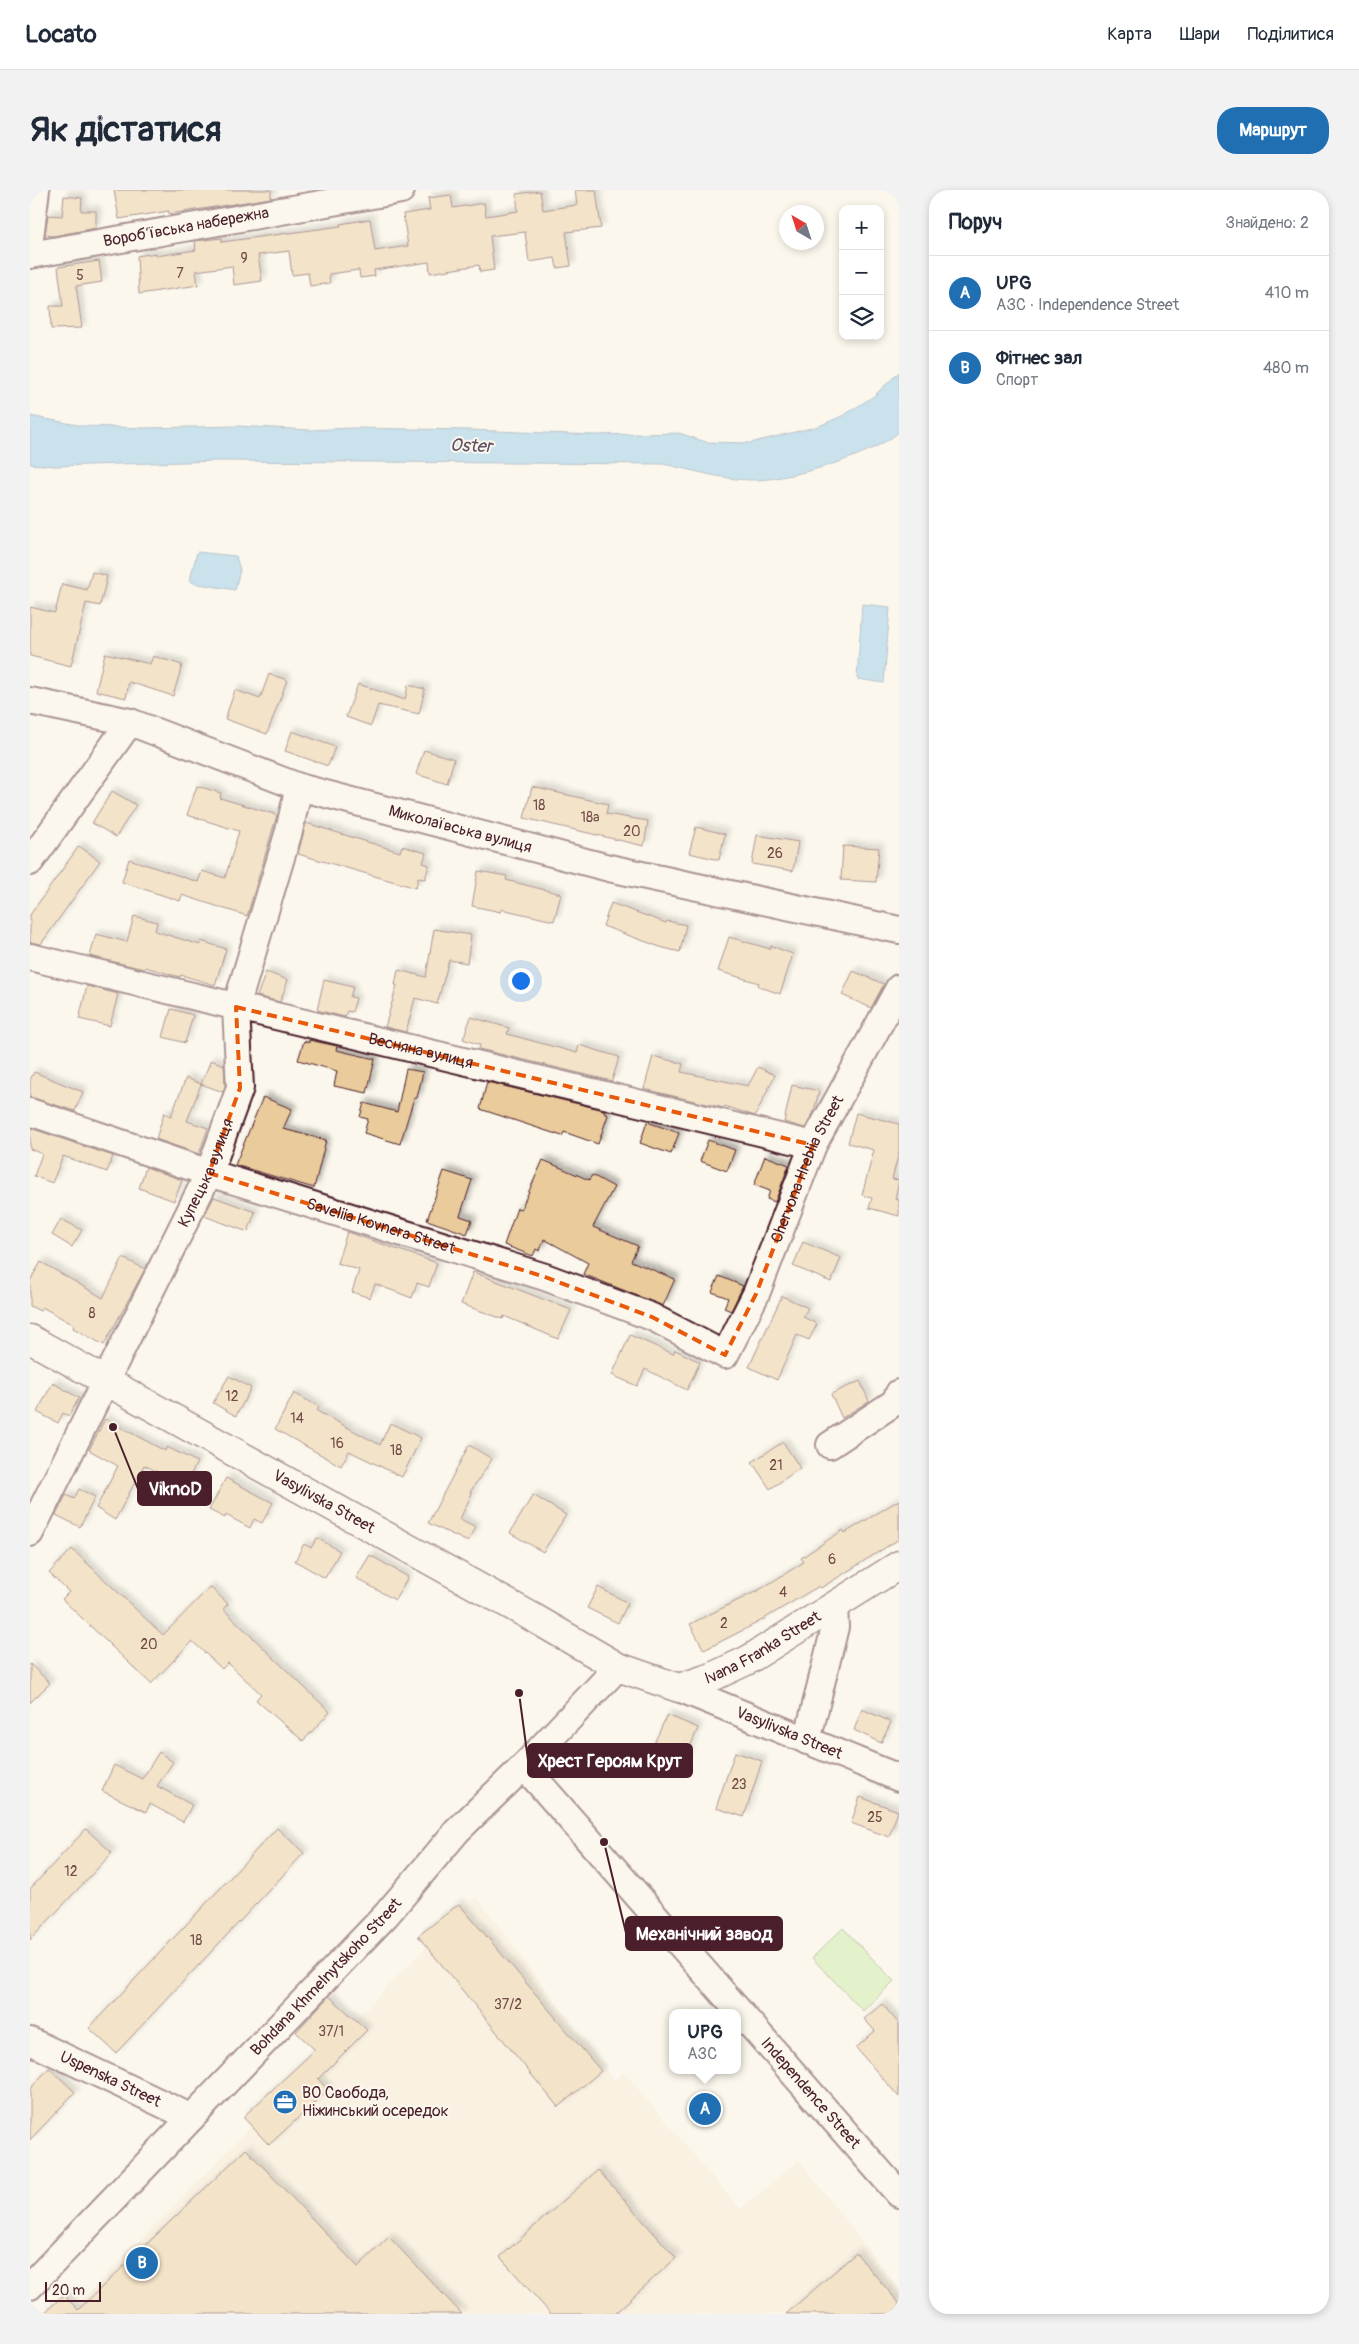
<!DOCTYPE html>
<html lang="uk">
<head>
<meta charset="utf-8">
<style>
  body { margin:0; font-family:Pangolin,sans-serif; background:#f2f2f3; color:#1f2937 }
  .controls { position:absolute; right:15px; top:15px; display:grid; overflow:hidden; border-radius:10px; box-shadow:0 2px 8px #0003 }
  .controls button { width:45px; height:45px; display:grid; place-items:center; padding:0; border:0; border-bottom:1px solid #e0e1e3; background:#fff; color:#1f2937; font:25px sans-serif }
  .compass { position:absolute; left:749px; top:15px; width:45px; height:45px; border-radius:50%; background:#fff; box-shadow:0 2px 8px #0003; rotate:321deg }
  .scale { position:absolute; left:15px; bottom:12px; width:56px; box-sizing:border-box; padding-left:5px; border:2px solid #4a1f2b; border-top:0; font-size:14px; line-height:18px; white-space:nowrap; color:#4a1f2b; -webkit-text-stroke:4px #fbf7ec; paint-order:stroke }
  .you { position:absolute; left:490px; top:790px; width:18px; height:18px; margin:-12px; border:4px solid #fff; border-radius:50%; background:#1a73e8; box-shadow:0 0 0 8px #1a73e833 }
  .badge { display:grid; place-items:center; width:32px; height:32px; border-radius:50%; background:#1f6fb2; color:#fff; font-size:16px; font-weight:700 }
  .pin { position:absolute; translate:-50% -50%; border:2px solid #fff; box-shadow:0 1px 5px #0006 }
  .popup { position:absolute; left:639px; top:1819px; width:72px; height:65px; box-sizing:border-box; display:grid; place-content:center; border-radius:10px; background:#fff; filter:drop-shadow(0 1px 4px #0005); font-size:16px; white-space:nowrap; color:#747a83 }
  .popup b { font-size:19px; color:#1f2937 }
  .popup::after { content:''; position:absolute; left:50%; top:100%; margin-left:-10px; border:10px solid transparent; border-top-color:#fff }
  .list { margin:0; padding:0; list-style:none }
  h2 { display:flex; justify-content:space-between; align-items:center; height:65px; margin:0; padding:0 20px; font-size:21px }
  h2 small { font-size:16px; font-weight:400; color:#747a83 }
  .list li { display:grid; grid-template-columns:32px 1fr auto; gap:15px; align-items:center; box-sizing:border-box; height:75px; padding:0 20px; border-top:1px solid #e0e1e3 }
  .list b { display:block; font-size:19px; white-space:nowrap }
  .list p { margin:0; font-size:16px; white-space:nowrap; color:#747a83 }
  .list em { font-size:16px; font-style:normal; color:#747a83 }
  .icon { flex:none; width:28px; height:28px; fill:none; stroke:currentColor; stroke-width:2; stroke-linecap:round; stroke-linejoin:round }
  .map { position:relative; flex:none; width:869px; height:2124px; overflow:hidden; border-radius:20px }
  header { display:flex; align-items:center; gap:30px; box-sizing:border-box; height:70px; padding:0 25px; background:#fff; border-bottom:1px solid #e0e1e3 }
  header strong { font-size:24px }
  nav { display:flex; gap:28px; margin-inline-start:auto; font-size:18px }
  .intro { display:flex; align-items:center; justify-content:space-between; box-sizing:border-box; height:120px; padding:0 30px }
  h1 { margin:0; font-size:35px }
  .button { padding:12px 22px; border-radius:20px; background:#1f6fb2; color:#fff; font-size:18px; font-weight:700 }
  main { display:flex; gap:30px; padding:0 30px }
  aside { flex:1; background:#fff; border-radius:20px; box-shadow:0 2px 8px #0003 }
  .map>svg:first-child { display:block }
  .built { fill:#f6ead4 }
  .green { fill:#c5eaa3; stroke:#888467 }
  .water { fill:#8cc7ec; stroke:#72849f }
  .building { fill:#e9cb9c; stroke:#4a1f2b; filter:url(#shadow) }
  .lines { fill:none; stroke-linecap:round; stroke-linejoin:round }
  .minor-casing { stroke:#4a1f2b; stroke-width:30 }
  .major-casing { stroke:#4a1f2b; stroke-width:31 }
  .minor { stroke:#fbf7ec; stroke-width:26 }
  .major { stroke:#fbf7ec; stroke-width:28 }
  .marked { fill:none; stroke:#e8590c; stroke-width:4; stroke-dasharray:10 6; stroke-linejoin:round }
  .labels { text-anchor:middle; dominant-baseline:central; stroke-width:4; stroke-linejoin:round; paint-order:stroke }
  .number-label { font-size:14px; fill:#724a47 }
  .street-label { font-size:16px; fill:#4a1f2b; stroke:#fbf7ec }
  .poi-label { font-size:16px; fill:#4a1f2b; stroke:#fbf7ec; text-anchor:start }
  .water-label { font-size:18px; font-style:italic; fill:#5e5165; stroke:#fbf7ec }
  .leader { fill:none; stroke:#4a1f2b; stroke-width:2 }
  .callout-dot { fill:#4a1f2b; stroke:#fbf7ec; stroke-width:2 }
  .callout { fill:#4a1f2b; stroke:#4a1f2b; stroke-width:2 }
  .callout-label { font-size:18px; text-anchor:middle; font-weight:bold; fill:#fff }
</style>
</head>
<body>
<header>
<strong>Locato</strong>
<nav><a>Карта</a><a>Шари</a><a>Поділитися</a></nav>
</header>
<div class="intro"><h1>Як дістатися</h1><a class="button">Маршрут</a></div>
<main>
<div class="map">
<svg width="869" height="2124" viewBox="0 0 869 2124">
  <defs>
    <filter id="shadow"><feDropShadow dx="4.5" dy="-4.5" stdDeviation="2.5" flood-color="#0004"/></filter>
  </defs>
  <rect width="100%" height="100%" fill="#fbf7ec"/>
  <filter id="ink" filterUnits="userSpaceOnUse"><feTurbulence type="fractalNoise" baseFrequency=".02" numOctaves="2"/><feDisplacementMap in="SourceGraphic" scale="10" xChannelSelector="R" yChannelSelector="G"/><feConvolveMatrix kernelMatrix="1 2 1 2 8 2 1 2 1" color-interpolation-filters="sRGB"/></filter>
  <g filter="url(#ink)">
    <!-- built -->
    <polygon class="built" points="446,1706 584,1890 594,1882 710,2019 769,1970 869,2099 869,2124 38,2124"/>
    <!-- green -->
    <polygon class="green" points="813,1738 864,1791 833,1821 782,1768"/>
    <!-- water -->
    <g class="water">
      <path d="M869,182V242C842,266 764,288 728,290C696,291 663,280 633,274L187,271L25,276L0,274V226L53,236L114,238L207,236L280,240L322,238L441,240L566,245L649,243L676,252L720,253L789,236L814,225L844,206Z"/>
      <polygon points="167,362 206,366 210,380 205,400 163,393 160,390"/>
      <polygon points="832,414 860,417 854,493 827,489"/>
    </g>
    <!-- building -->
    <g class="building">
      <polygon points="84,0 241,0 241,8 185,17 139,24 139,21 89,29"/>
      <polygon points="545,0 566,0 571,38 536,42 541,76 527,78 525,68 499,72 495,42 460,46 464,80 450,82 449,75 400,83 399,72 344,80 345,86 330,88 329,80 299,84 300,93 280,96 278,83 262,85 259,61 228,65 232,91 204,95 202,76 166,81 168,95 109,104 107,66 126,63 126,66 166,60 165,51 192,48 192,52 311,36 310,34 340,29 345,61 378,56 373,24 400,20 398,8 421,5 423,18 454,13 456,26 488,21 486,4 510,1 513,20 547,15"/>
      <polygon points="34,6 52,8 51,21 66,21 66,38 23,46 15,45 18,25 32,26"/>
      <polygon points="69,71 72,92 46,96 52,138 21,139 20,116 33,116 28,77"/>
      <polygon points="62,382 77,386 70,416 56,413 41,476 0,466 0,417 25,423 32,394 57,400"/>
      <polygon points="75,463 120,474 123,466 152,475 143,506 99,492 96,508 66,501"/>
      <polygon points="239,484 257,490 237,544 195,529 205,500 230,509"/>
      <polygon points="328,494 375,510 378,495 395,499 389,524 348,515 341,536 316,527"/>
      <polygon points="262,541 305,557 298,576 255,561"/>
      <polygon points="394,560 424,569 417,594 386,584"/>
      <polygon points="167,596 191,603 190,608 247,625 217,726 152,705 150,711 92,692 99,669 168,692 172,681 195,688 209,641 157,625"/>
      <polygon points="502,597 578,614 576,624 618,631 614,656 494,628"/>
      <polygon points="82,601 106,615 86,647 62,633"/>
      <polygon points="276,633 370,662 372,656 396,663 393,673 399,675 395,689 388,688 386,698 268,664"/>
      <polygon points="666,637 695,644 689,670 659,663"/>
      <polygon points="727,645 768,652 763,681 722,674"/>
      <polygon points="49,656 70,671 11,754 0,752 0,725"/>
      <polygon points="813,656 849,658 846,692 811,690"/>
      <polygon points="448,681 477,686 476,690 531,704 524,731 471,719 471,722 442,716"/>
      <polygon points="581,713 636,733 637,731 656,735 650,762 630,757 573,736"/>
      <polygon points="104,726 127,732 125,741 170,755 171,751 196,759 185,795 151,785 150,787 115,777 114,779 60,766 66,744 97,752"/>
      <polygon points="404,739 441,745 437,773 419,770 407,814 385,808 376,842 355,837 367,795 365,795 368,780 396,787"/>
      <polygon points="699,747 740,759 741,756 763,764 750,804 728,796 729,793 688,781"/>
      <polygon points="823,781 854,794 841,818 812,805"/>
      <polygon points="236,782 258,790 250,812 227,806"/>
      <polygon points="294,790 323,797 320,807 326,808 322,822 317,821 315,827 287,820"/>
      <polygon points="57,796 88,804 80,836 49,829"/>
      <polygon points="141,819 163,825 155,853 133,847"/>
      <polygon points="441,827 479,838 477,844 547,863 549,855 589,867 582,891 449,859 450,855 433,849"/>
      <polygon points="279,850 307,856 306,860 345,869 337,903 304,896 307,881 268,870 274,851 279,853"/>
      <polygon points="623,866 653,874 651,882 718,896 728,877 745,885 725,926 695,916 694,918 614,899"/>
      <polygon points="181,870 194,875 195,896 193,902 171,894"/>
      <polygon points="376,879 393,882 387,908 384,908 370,954 334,943 338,929 330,927 334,913 367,922"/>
      <polygon points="4,882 53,902 45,921 0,907 0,890"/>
      <polygon points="156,888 171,894 157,931 178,938 169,964 126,949 134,923 141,926"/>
      <polygon points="457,892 574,920 574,923 578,925 568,954 534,942 532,946 450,919"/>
      <polygon points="762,895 789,901 784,921 775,938 754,932"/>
      <polygon points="233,907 262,919 253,939 296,950 284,998 205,975"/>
      <polygon points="826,923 869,934 869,962 862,989 869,990 865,1009 869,1010 869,1026 839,1018 842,1008 832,1005 844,960 818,953"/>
      <polygon points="617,932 649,943 641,964 610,953"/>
      <polygon points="0,938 83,966 77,982 33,966 22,993 4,986 12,964 0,959"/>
      <polygon points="678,950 705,960 697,981 670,971"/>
      <polygon points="735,966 759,975 745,1012 737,1009 740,1001 724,995"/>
      <polygon points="513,970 559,990 562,985 584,997 563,1037 608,1056 601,1071 645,1089 633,1116 553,1084 558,1073 514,1049 510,1061 506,1059 503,1066 474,1055 487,1018 491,1019"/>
      <polygon points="116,977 152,990 144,1011 109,998"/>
      <polygon points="414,981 442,990 430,1026 442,1030 437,1044 397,1030"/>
      <polygon points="184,1007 225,1022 218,1042 174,1026"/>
      <polygon points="31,1029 52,1040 42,1057 22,1045"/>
      <polygon points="317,1042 407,1073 399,1097 387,1093 382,1108 345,1094 340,1108 322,1102 329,1080 307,1073"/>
      <polygon points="773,1052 811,1068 801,1092 763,1076"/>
      <polygon points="93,1068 115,1079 74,1155 43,1138 44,1135 12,1117 10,1121 0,1116 0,1091 11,1072 73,1108"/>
      <polygon points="443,1082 541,1120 528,1149 474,1126 473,1129 431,1114"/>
      <polygon points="689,1086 713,1096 701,1121 694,1118 698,1108 682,1102"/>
      <polygon points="752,1106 778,1118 773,1127 787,1134 779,1150 767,1145 747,1190 719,1177"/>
      <polygon points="600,1145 643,1164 645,1160 670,1172 657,1200 615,1179 607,1196 582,1185"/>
      <polygon points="199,1186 221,1198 206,1226 183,1213"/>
      <polygon points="830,1191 839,1211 812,1228 801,1204"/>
      <polygon points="23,1193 49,1208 39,1226 33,1223 28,1233 7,1222"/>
      <polygon points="264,1203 289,1217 287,1221 350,1255 360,1233 391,1248 372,1287 319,1261 311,1276 245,1239"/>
      <polygon points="75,1229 135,1261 137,1257 167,1272 155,1296 114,1275 85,1330 66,1318 88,1276 59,1260"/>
      <polygon points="753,1252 770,1278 740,1299 722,1272"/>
      <polygon points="439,1255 462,1269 440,1302 442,1303 430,1329 446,1337 438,1352 398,1333"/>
      <polygon points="196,1288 243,1313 232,1333 224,1329 220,1338 196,1325 195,1328 179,1320"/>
      <polygon points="49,1299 65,1307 50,1337 26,1325 36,1305 44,1309"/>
      <polygon points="503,1305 536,1325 513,1362 480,1343"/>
      <polygon points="869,1310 869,1349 791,1398 789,1396 727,1433 674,1460 660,1434 729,1400 774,1372 771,1368 813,1340 815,1343"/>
      <polygon points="287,1348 310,1361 295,1388 265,1371 274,1354 281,1358"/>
      <polygon points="42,1359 133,1445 180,1397 198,1414 193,1419 300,1522 273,1551 226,1510 231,1504 198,1473 192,1479 162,1451 121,1494 32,1409 39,1402 19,1383"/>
      <polygon points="340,1365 378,1387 365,1410 326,1388"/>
      <polygon points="568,1397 598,1413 588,1433 557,1418"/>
      <polygon points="0,1474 20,1493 0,1513"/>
      <polygon points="832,1519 861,1532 851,1553 824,1540"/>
      <polygon points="637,1525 668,1538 653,1574 621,1560"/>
      <polygon points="129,1562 143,1572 127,1596 162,1615 153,1632 120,1614 116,1622 72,1601 84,1575 112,1589"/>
      <polygon points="705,1562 732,1571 714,1627 686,1618"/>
      <polygon points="830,1607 868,1621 859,1647 821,1633"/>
      <polygon points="247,1638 274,1663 86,1863 59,1838"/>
      <polygon points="56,1639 82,1663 0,1750 0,1699"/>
      <polygon points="429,1714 571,1881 528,1917 388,1746"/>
      <polygon points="299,1806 337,1840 288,1889 298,1900 239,1955 213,1927 285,1860 266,1842"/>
      <polygon points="852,1814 869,1834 869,1907 826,1858 845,1841 834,1829"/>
      <polygon points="19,1878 45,1902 0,1950 0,1899"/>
      <polygon points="216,1959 328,2077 359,2047 432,2124 13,2124 34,2105 48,2120"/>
      <polygon points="568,1980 646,2068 584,2124 521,2124 470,2067"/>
      <polygon points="826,2063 869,2113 869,2117 861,2124 756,2124"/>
    </g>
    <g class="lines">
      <defs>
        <g id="minor">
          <polyline points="0,48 6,0"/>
          <polyline points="0,65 371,0"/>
          <path id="s1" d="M0,511L100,532L269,597L579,678L869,740"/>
          <polyline points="0,672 100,532"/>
          <path id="s2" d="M0,767L783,955"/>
          <path id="s3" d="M0,922L179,983L515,1087L622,1127L695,1165L726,1104L783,955L869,798"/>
          <polyline points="800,1255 865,1212 869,1203"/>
          <path id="s4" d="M0,1343L179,983L210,898L206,817L259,641L269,597"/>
          <path id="s5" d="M649,1498L869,1588"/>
          <polyline points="777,1551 805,1437 804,1416"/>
          <path id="s6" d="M494,1576L869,2004"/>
          <path id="s7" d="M0,1851L160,1927"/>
          <path id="s8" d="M0,2096L356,1725L427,1641L494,1576L588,1477"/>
        </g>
        <g id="major">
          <path id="s9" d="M0,1149L504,1428L588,1477L649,1498L682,1487L718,1470L869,1375"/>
        </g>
      </defs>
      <!-- minor casing -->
      <use href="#minor" class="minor-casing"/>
      <!-- major casing -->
      <use href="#major" class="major-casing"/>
      <!-- minor -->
      <use href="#minor" class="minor"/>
      <!-- major -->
      <use href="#major" class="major"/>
    </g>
  </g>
  <!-- marked area -->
  <path d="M0 0H869V2124H0ZM206,817L783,955L726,1104L695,1165L622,1127L515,1087L179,983L210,898Z" fill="#fbf7ec" fill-opacity=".55" fill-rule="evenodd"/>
  <path class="marked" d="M206,817L783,955L726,1104L695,1165L622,1127L515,1087L179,983L210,898Z"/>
  <!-- icons -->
  <defs>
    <symbol id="office-disc" viewBox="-11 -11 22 22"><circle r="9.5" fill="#1f6fb2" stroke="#fbf7ec"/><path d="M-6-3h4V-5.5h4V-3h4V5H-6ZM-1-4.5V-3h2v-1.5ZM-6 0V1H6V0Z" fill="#fff"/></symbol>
  </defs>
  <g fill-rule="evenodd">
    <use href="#office-disc" x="241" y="1898" width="28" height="28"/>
  </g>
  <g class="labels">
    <!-- number labels -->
    <g class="number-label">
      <text x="214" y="68">9</text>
      <text x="150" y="83">7</text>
      <text x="50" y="85">5</text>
      <text x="509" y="615">18</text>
      <text x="560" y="627">18а</text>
      <text x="602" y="641">20</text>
      <text x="745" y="663">26</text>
      <text x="62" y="1123">8</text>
      <text x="202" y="1206">12</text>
      <text x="267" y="1228">14</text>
      <text x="307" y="1253">16</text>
      <text x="366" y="1260">18</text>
      <text x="746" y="1275">21</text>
      <text x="802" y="1369">6</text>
      <text x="753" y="1402">4</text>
      <text x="694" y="1433">2</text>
      <text x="119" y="1454">20</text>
      <text x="709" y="1594">23</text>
      <text x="845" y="1627">25</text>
      <text x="41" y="1681">12</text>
      <text x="166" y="1750">18</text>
      <text x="478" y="1814">37/2</text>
      <text x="301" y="1841">37/1</text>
    </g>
    <!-- street labels -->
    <g class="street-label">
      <text transform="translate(156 37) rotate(-10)">Воробʼївська набережна</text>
      <text stroke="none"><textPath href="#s1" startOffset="450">Миколаївська вулиця</textPath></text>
      <text stroke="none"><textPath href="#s2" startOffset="402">Весняна вулиця</textPath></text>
      <text stroke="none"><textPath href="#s3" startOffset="941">Chervona Hreblia Street</textPath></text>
      <text stroke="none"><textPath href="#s4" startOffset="401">Купецька вулиця</textPath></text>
      <text stroke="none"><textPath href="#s3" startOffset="369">Saveliia Kovnera Street</textPath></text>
      <text stroke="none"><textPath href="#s9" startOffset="336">Vasylivska Street</textPath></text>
      <text stroke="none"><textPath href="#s9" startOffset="831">Ivana Franka Street</textPath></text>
      <text stroke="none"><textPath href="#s5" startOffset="119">Vasylivska Street</textPath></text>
      <text stroke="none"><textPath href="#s8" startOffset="428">Bohdana Khmelnytskoho Street</textPath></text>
      <text stroke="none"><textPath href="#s7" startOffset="89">Uspenska Street</textPath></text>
      <text stroke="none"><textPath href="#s6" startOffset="435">Independence Street</textPath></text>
    </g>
    <!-- poi labels -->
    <g class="poi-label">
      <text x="272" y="1903">ВО Свобода,<tspan x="272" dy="18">Ніжинський осередок</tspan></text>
    </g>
    <!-- water labels -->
    <g class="water-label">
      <text transform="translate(441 256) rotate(2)">Oster</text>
    </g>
  </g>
  <!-- callouts -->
  <path class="leader" d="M83 1237L108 1299M489 1503L498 1570M574 1652L596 1743"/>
  <g class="callout-dot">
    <circle cx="83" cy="1237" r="5"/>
    <circle cx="489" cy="1503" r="5"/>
    <circle cx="574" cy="1652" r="5"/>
  </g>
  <g class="callout">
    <rect x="108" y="1282" width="73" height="33" rx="5"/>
    <rect x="498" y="1554" width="164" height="33" rx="5"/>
    <rect x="596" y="1727" width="156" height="33" rx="5"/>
  </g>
  <g class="callout-label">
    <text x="145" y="1305">ViknoD</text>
    <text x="580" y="1577">Хрест Героям Крут</text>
    <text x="674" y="1750">Механічний завод</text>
  </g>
</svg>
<div class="controls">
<button>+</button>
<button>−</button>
<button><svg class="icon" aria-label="layers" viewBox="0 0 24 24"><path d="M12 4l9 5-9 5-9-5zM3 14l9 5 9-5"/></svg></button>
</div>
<svg class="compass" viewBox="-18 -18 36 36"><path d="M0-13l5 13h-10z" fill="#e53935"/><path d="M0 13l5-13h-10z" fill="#747a83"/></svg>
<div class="scale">20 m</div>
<div class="you"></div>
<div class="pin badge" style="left:675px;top:1919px">A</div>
<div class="popup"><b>UPG</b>АЗС</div>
<div class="pin badge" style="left:112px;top:2073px">B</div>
</div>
<aside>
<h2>Поруч<small>Знайдено: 2</small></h2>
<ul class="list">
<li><span class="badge">A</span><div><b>UPG</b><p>АЗС · Independence Street</p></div><em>410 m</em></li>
<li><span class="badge">B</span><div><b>Фітнес зал</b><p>Спорт</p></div><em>480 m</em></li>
</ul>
</aside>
</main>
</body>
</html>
